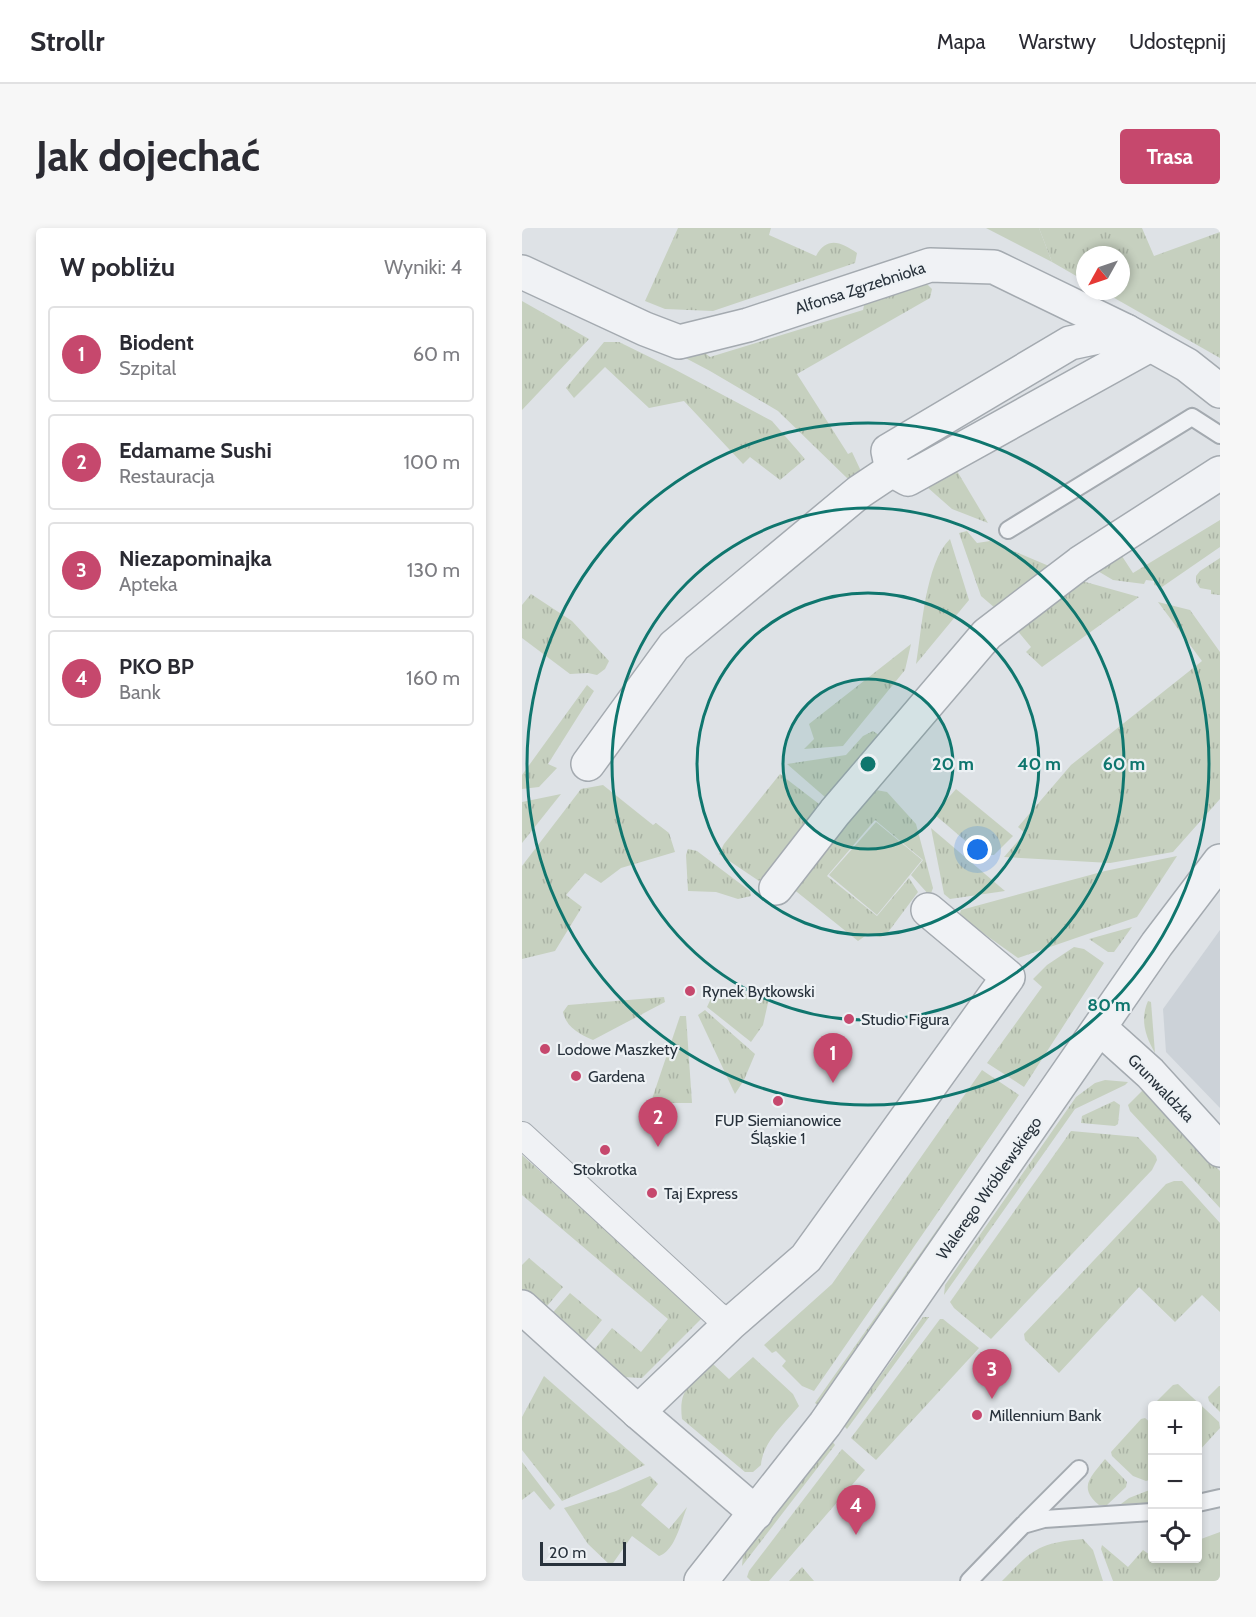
<!DOCTYPE html>
<html lang="pl">
<head>
<meta charset="utf-8">
<style>
  body { margin:0; font-family:Cabin,sans-serif; background:#f7f7f7; color:#2b2b33 }
  .controls { position:absolute; right:18px; bottom:18px; display:grid; overflow:hidden; border-radius:6px; box-shadow:0 3px 9px #0003 }
  .controls button { width:54px; height:54px; display:grid; place-items:center; padding:0; border:0; border-bottom:2px solid #e1e1e2; background:#fff; color:#2b2b33; font:30px sans-serif }
  .compass { position:absolute; left:554px; top:18px; width:54px; height:54px; border-radius:50%; background:#fff; box-shadow:0 3px 9px #0003; rotate:230deg }
  .scale { position:absolute; left:18px; bottom:15px; width:86px; box-sizing:border-box; padding-left:6px; border:3px solid #28323c; border-top:0; font-size:16px; line-height:21px; white-space:nowrap; color:#28323c; -webkit-text-stroke:4px #edf1f4; paint-order:stroke }
  .you { position:absolute; left:456px; top:622px; width:21px; height:21px; margin:-15px; border:4px solid #fff; border-radius:50%; background:#1a73e8; box-shadow:0 0 0 9px #1a73e833 }
  .badge { display:grid; place-items:center; width:39px; height:39px; border-radius:50%; background:#c6486d; color:#fff; font-size:20px; font-weight:700 }
  .pin { position:absolute; translate:-50% -50px; filter:drop-shadow(0 2px 3px #0008) }
  .pin::after { content:''; position:absolute; top:32px; width:21px; height:18px; background:inherit; clip-path:polygon(0 0,100% 0,50% 100%) }
  .list { margin:0; padding:0; list-style:none }
  h2 { display:flex; justify-content:space-between; align-items:center; height:78px; margin:0; padding:0 24px; font-size:26px }
  h2 small { font-size:20px; font-weight:400; color:#7c7c81 }
  .list li { display:grid; grid-template-columns:39px 1fr auto; gap:18px; align-items:center; box-sizing:border-box; height:96px; margin:0 12px 12px; padding:0 12px; border:2px solid #e1e1e2; border-radius:6px }
  .list b { display:block; font-size:22px; white-space:nowrap }
  .list p { margin:0; font-size:20px; white-space:nowrap; color:#7c7c81 }
  .list em { font-size:20px; font-style:normal; color:#7c7c81 }
  .icon { flex:none; width:33px; height:33px; fill:none; stroke:currentColor; stroke-width:2; stroke-linecap:round; stroke-linejoin:round }
  .map { position:relative; flex:none; width:698px; height:1353px; overflow:hidden; border-radius:6px }
  header { display:flex; align-items:center; gap:36px; box-sizing:border-box; height:84px; padding:0 30px; background:#fff; border-bottom:2px solid #e1e1e2 }
  header strong { font-size:28px }
  nav { display:flex; gap:33px; margin-inline-start:auto; font-size:21px }
  .intro { display:flex; align-items:center; justify-content:space-between; box-sizing:border-box; height:144px; padding:0 36px }
  h1 { margin:0; font-size:42px }
  .button { padding:15px 27px; border-radius:6px; background:#c6486d; color:#fff; font-size:21px; font-weight:700 }
  main { display:flex; gap:36px; padding:0 36px }
  aside { flex:1; background:#fff; border-radius:6px; box-shadow:0 3px 9px #0003 }
  .map>svg:first-child { display:block }
  .built { fill:#ccd2d8 }
  .grass { fill:url(#grass-tufts) }
  .garden { fill:#c6d0bf }
  .lines { fill:none; stroke-linecap:round; stroke-linejoin:round }
  .service-casing { stroke:#a4aab0; stroke-width:20 }
  .pedestrian-casing { stroke:#a4aab0; stroke-width:28 }
  .minor-casing { stroke:#a4aab0; stroke-width:36 }
  .tertiary-casing { stroke:#a4aab0; stroke-width:36 }
  .service { stroke:#f0f2f5; stroke-width:16 }
  .pedestrian { stroke:#f0f2f5; stroke-width:26 }
  .minor { stroke:#f0f2f5; stroke-width:33 }
  .tertiary { stroke:#f0f2f5; stroke-width:33 }
  .ring { fill:none; stroke:#0f766e; stroke-width:3 }
  .poi-dot { fill:#c6486d; stroke:#edf1f4; stroke-width:2 }
  .labels { text-anchor:middle; dominant-baseline:central; stroke-width:4.5; stroke-linejoin:round; paint-order:stroke }
  .street-label { font-size:16px; fill:#28323c; stroke:#edf1f4 }
  .poi-label { font-size:16px; fill:#28323c; stroke:#edf1f4; text-anchor:start }
  .centre { fill:#0f766e; stroke:#edf1f4; stroke-width:3 }
  .ring-label { font-size:18px; text-anchor:middle; font-weight:bold; fill:#0f766e; stroke:#edf1f4; stroke-width:4.5; stroke-linejoin:round; paint-order:stroke }
</style>
</head>
<body>
<header>
<strong>Strollr</strong>
<nav><a>Mapa</a><a>Warstwy</a><a>Udostępnij</a></nav>
</header>
<div class="intro"><h1>Jak dojechać</h1><a class="button">Trasa</a></div>
<main>
<aside>
<h2>W pobliżu<small>Wyniki: 4</small></h2>
<ul class="list">
<li><span class="badge">1</span><div><b>Biodent</b><p>Szpital</p></div><em>60 m</em></li>
<li><span class="badge">2</span><div><b>Edamame Sushi</b><p>Restauracja</p></div><em>100 m</em></li>
<li><span class="badge">3</span><div><b>Niezapominajka</b><p>Apteka</p></div><em>130 m</em></li>
<li><span class="badge">4</span><div><b>PKO BP</b><p>Bank</p></div><em>160 m</em></li>
</ul>
</aside>
<div class="map">
<svg width="698" height="1353" viewBox="0 0 698 1353">
  <defs>
    <pattern id="grass-tufts" width="24" height="20" patternUnits="userSpaceOnUse" patternTransform="scale(1.5)"><rect width="24" height="20" fill="#c6d0bf"/><path d="M3 7l-1-3M5 7V3M7 7l1-3M15 17l-1-3M17 17v-4M19 17l1-3" fill="none" stroke="#aab3a5"/></pattern>
  </defs>
  <rect width="100%" height="100%" fill="#dee2e6"/>
  <!-- built -->
  <polygon class="built" points="698,702 698,880 644,824 641,781"/>
  <!-- grass -->
  <g class="grass">
    <path d="M156,0H249L247,7L294,28C305,8 319,14 335,25L333,35L191,83L143,81L123,73Z"/>
    <polygon points="517,0 620,0 632,28 698,4 698,130 580,63 599,63 599,27 563,27 563,53 530,34"/>
    <polygon points="404,55 410,61 408,70 275,146 326,226 330,224 338,241 336,254 326,251 256,183 188,143 154,125 179,122 188,129 341,82 344,69"/>
    <polygon points="0,73 67,111 0,182"/>
    <polygon points="82,114 97,114 152,141 250,193 283,231 258,252 228,229 221,236 162,173 127,180 83,139 52,170 44,160"/>
    <polygon points="435,243 466,295 430,281 405,259"/>
    <polygon points="698,292 698,319 640,359 632,357 632,353 624,352 622,356 591,352 574,342 596,322 611,345"/>
    <polygon points="445,303 455,315 468,313 534,341 480,386 459,368 437,305"/>
    <path d="M428,311L447,372L394,436C400,402 403,335 428,311Z"/>
    <polygon points="698,330 698,367 689,366 689,362 678,360 674,354 674,348 678,343"/>
    <polygon points="560,353 617,369 520,439 504,424 509,419 494,401"/>
    <polygon points="9,366 50,393 87,433 83,441 75,447 66,445 48,446 0,410 0,377"/>
    <polygon points="636,374 668,382 698,424 698,571 651,624 588,635 482,629 503,605 496,599 549,537 680,433"/>
    <polygon points="389,416 383,442 321,518 282,521 292,511 287,496"/>
    <polygon points="65,457 72,463 26,536 35,540 17,559 0,561 0,547"/>
    <polygon points="351,503 364,512 311,576 265,536 324,527 341,508"/>
    <polygon points="258,546 301,579 237,653 197,626 202,616"/>
    <polygon points="81,557 131,597 134,595 147,605 153,624 99,640 79,655 63,645 44,667 60,679 33,723 0,731 0,638 59,561"/>
    <polygon points="349,561 365,564 394,596 411,660 408,668 389,647 401,632 353,592 305,648 355,688 387,650 396,664 364,707 358,709 346,706 336,713 270,660"/>
    <polygon points="434,561 491,608 472,627 460,627 412,586"/>
    <polygon points="39,566 0,615 0,574"/>
    <polygon points="409,600 483,663 428,671 422,666"/>
    <polygon points="166,621 175,623 228,663 229,668 216,671 194,664 166,663 164,627"/>
    <polygon points="655,628 615,689 496,730 437,688 439,682 583,643"/>
    <polygon points="610,699 592,724 586,724 567,711"/>
    <polygon points="552,719 562,721 582,735 502,859 465,835 520,759 511,751 525,737"/>
    <polygon points="191,766 248,766 241,797 229,814 185,779"/>
    <path d="M142,769L143,774L71,812C57,806 44,799 41,784L46,777Z"/>
    <path d="M626,773L629,774L633,825C623,808 618,791 626,773Z"/>
    <polygon points="183,782 233,826 222,852 213,866 176,787"/>
    <polygon points="158,788 164,788 170,875 147,875 130,871"/>
    <polygon points="460,842 497,867 292,1163 280,1158 260,1138 264,1133 254,1123 250,1125 242,1117 310,1056"/>
    <polygon points="583,852 606,854 603,857 553,881 422,1067 423,1057 554,869 573,855"/>
    <polygon points="621,862 698,943 698,980 608,883 606,877"/>
    <polygon points="509,868 510,871 298,1179 293,1175"/>
    <polygon points="592,873 598,877 596,896 593,898 559,895 560,888"/>
    <polygon points="549,903 616,909 634,928 635,932 630,942 469,1111 432,1080 428,1074"/>
    <polygon points="0,927 181,1089 120,1150 100,1149 69,1126 90,1100 119,1124 146,1091 0,967"/>
    <polygon points="652,953 660,953 698,995 698,1084 680,1067 653,1094 617,1059 537,1145 503,1112 502,1106 644,956"/>
    <polygon points="7,1030 41,1059 20,1084 0,1067 0,1037"/>
    <polygon points="48,1065 80,1092 59,1118 26,1090"/>
    <polygon points="401,1089 407,1089 325,1201 322,1198"/>
    <polygon points="418,1091 421,1091 457,1120 354,1232 329,1210"/>
    <path d="M231,1129L271,1166L277,1178C264,1194 240,1215 239,1237L231,1244H223L160,1191C156,1159 170,1156 191,1136L207,1151Z"/>
    <polygon points="22,1148 123,1237 40,1273 0,1222 0,1189"/>
    <polygon points="656,1156 697,1194 698,1200 676,1224 676,1178 631,1177 651,1157"/>
    <polygon points="697,1158 698,1158 698,1184 687,1173 686,1169"/>
    <polygon points="623,1190 630,1196 630,1251 624,1253 611,1248 590,1228 589,1224 619,1191"/>
    <polygon points="310,1213 313,1217 220,1338 221,1327"/>
    <polygon points="320,1221 343,1242 247,1353 229,1353 225,1349 227,1343"/>
    <path d="M583,1231L605,1254L604,1259L585,1277H577C555,1259 570,1248 583,1231Z"/>
    <polygon points="0,1234 33,1277 28,1282 12,1263 0,1272"/>
    <path d="M128,1248L136,1256L119,1277L147,1301L165,1279C159,1294 153,1323 137,1328L110,1308L89,1338L66,1316L42,1280L94,1263Z"/>
    <polygon points="630,1261 630,1275 599,1276 607,1270"/>
    <polygon points="676,1304 679,1311 698,1304 698,1353 591,1353 579,1321 580,1317 606,1339 621,1322 628,1327 630,1325 630,1330 676,1330"/>
    <path d="M561,1311L571,1322L581,1353H480C511,1321 516,1315 561,1311Z"/>
    <polygon points="280,1339 292,1353 267,1353"/>
  </g>
  <!-- garden -->
  <g class="garden">
    <polygon points="464,0 517,0 530,34"/>
    <polygon points="354,594 400,632 355,687 307,647"/>
  </g>
  <g class="lines">
    <defs>
      <g id="service">
        <polyline points="486,302 670,189 698,207"/>
        <polyline points="676,1275 698,1270"/>
        <polyline points="504,1294 557,1241"/>
        <polyline points="447,1353 501,1297 522,1291 630,1284"/>
      </g>
      <polyline id="pedestrian" points="0,907 194,1086 208,1096"/>
      <g id="minor">
        <polyline points="0,44 123,101 157,114 226,97 408,37 472,39 604,103 665,137 698,163"/>
        <polyline points="604,103 548,115 366,223 370,242 386,251 628,117"/>
        <polyline points="66,536 152,418 337,264 370,242"/>
        <polyline points="254,660 313,584 465,406 558,335 698,245"/>
        <polyline points="578,800 628,845 698,922"/>
        <polyline points="0,1079 116,1184 234,1285"/>
        <polyline points="116,1184 208,1096 284,1030 486,749 406,682"/>
      </g>
      <polyline id="tertiary" points="179,1353 303,1196 635,716 698,633"/>
    </defs>
    <!-- service casing -->
    <use href="#service" class="service-casing"/>
    <!-- pedestrian casing -->
    <use href="#pedestrian" class="pedestrian-casing"/>
    <!-- minor casing -->
    <use href="#minor" class="minor-casing"/>
    <!-- tertiary casing -->
    <use href="#tertiary" class="tertiary-casing"/>
    <!-- service -->
    <use href="#service" class="service"/>
    <!-- pedestrian -->
    <use href="#pedestrian" class="pedestrian"/>
    <!-- minor -->
    <use href="#minor" class="minor"/>
    <!-- tertiary -->
    <use href="#tertiary" class="tertiary"/>
  </g>
  <!-- distance rings -->
  <circle cx="346" cy="536" r="85" fill="#0f766e" fill-opacity=".12"/>
  <g class="ring">
    <circle cx="346" cy="536" r="85"/>
    <circle cx="346" cy="536" r="171"/>
    <circle cx="346" cy="536" r="256"/>
    <circle cx="346" cy="536" r="341"/>
  </g>
  <!-- markers -->
  <g class="poi-dot">
    <circle cx="168" cy="763" r="6"/>
    <circle cx="327" cy="791" r="6"/>
    <circle cx="23" cy="821" r="6"/>
    <circle cx="54" cy="848" r="6"/>
    <circle cx="256" cy="873" r="6"/>
    <circle cx="83" cy="922" r="6"/>
    <circle cx="130" cy="965" r="6"/>
    <circle cx="455" cy="1187" r="6"/>
  </g>
  <g class="labels">
    <!-- street labels -->
    <g class="street-label">
      <text transform="translate(338 60) rotate(-18)">Alfonsa Zgrzebnioka</text>
      <text transform="translate(639 860) rotate(46)">Grunwaldzka</text>
      <text transform="translate(467 960) rotate(-55)">Walerego Wróblewskiego</text>
    </g>
    <!-- poi labels -->
    <g class="poi-label">
      <text x="180" y="763">Rynek Bytkowski</text>
      <text x="339" y="791">Studio Figura</text>
      <text x="35" y="821">Lodowe Maszkety</text>
      <text x="66" y="848">Gardena</text>
      <text x="256" y="892" text-anchor="middle">FUP Siemianowice<tspan x="256" dy="18">Śląskie 1</tspan></text>
      <text x="83" y="941" text-anchor="middle">Stokrotka</text>
      <text x="142" y="965">Taj Express</text>
      <text x="467" y="1187">Millennium Bank</text>
    </g>
  </g>
  <circle cx="346" cy="536" r="9" class="centre"/>
  <g class="ring-label">
    <text x="431" y="542">20 m</text>
    <text x="517" y="542">40 m</text>
    <text x="602" y="542">60 m</text>
    <text x="587" y="783">80 m</text>
  </g>
</svg>
<div class="controls">
<button>+</button>
<button>−</button>
<button><svg class="icon" aria-label="locate" viewBox="0 0 24 24"><circle cx="12" cy="12" r="6"/><path d="M12 2v4M12 18v4M2 12h4M18 12h4"/></svg></button>
</div>
<svg class="compass" viewBox="-18 -18 36 36"><path d="M0-13l5 13h-10z" fill="#e53935"/><path d="M0 13l5-13h-10z" fill="#7c7c81"/></svg>
<div class="scale">20 m</div>
<div class="you"></div>
<div class="pin badge" style="left:311px;top:855px">1</div>
<div class="pin badge" style="left:136px;top:919px">2</div>
<div class="pin badge" style="left:470px;top:1171px">3</div>
<div class="pin badge" style="left:334px;top:1307px">4</div>
</div>
</main>
</body>
</html>
